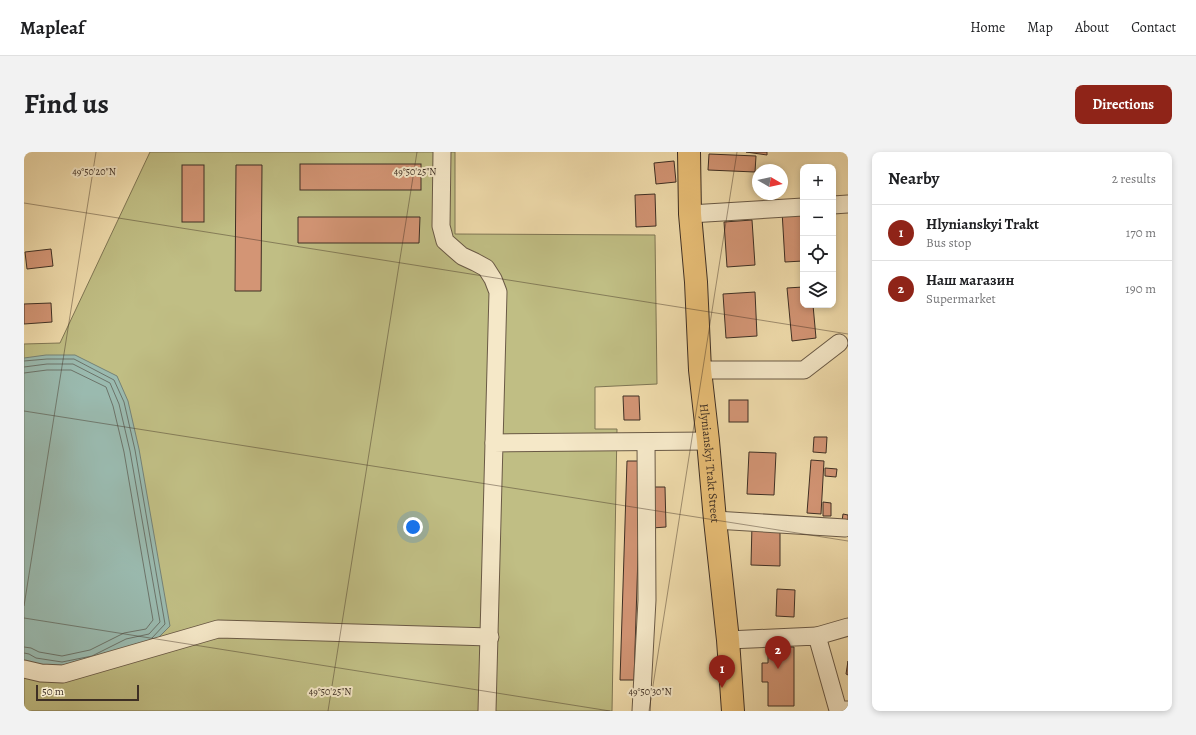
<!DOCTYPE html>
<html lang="en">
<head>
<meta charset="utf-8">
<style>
  body { margin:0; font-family:Alegreya,serif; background:#f2f2f2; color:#202124 }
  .controls { position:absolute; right:12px; top:12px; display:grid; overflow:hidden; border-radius:8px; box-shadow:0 2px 6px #0003 }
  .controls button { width:36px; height:36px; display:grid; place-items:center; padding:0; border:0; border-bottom:1px solid #e0e0e0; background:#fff; color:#202124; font:20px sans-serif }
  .compass { position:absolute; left:728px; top:12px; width:36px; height:36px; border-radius:50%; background:#fff; box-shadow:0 2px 6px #0003; rotate:99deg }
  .scale { position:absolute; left:12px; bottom:10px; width:103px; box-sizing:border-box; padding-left:4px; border:2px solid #3e2f24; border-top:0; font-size:11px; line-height:14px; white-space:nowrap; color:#3e2f24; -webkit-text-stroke:3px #f5e8c8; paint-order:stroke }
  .you { position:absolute; left:389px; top:375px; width:14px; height:14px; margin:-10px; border:3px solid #fff; border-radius:50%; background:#1a73e8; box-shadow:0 0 0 6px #1a73e833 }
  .badge { display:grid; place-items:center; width:26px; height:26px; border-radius:50%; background:#8f2418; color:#fff; font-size:13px; font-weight:700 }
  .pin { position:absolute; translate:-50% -33px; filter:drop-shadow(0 1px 2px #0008) }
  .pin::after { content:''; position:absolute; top:21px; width:14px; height:12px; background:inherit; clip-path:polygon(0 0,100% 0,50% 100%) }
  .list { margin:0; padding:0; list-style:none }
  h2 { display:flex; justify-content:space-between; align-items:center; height:52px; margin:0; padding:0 16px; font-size:17px }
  h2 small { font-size:13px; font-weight:400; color:#757577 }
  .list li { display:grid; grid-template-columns:26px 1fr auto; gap:12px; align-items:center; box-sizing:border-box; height:56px; padding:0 16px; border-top:1px solid #e0e0e0 }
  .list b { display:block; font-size:15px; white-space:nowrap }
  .list p { margin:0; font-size:13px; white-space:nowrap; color:#757577 }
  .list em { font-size:13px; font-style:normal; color:#757577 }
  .icon { flex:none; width:22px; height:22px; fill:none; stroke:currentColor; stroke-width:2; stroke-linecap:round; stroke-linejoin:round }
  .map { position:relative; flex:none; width:824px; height:559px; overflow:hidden; border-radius:8px }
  header { display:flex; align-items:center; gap:24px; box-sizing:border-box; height:56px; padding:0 20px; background:#fff; border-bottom:1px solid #e0e0e0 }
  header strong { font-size:19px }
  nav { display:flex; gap:22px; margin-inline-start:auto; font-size:14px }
  .intro { display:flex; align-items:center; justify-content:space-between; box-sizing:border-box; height:96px; padding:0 24px }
  h1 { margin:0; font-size:28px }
  .button { padding:10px 18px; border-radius:8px; background:#8f2418; color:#fff; font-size:14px; font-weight:700 }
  main { display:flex; gap:24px; padding:0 24px }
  aside { flex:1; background:#fff; border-radius:8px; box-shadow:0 2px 6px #0003 }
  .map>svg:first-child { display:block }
  .green { fill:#c0be84; stroke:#7f7654 }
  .water { fill:#9abaaf; stroke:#758277 }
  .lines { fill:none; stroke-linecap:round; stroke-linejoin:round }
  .shore { stroke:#6c746a; stroke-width:1 }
  .building { fill:#d39575; stroke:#3e2f24 }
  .minor-casing { stroke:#6a5a46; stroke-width:19 }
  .major-casing { stroke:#3e2f24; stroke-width:24 }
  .minor { stroke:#f5e8c8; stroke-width:17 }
  .major { stroke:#e8be76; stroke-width:22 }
  .ticks { fill:none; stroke:#3e2f24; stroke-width:1; stroke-opacity:0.45 }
  .labels { text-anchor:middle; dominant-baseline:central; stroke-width:4; stroke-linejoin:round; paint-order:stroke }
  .street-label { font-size:12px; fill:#3e2f24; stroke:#f5e8c8 }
  .ticks-label { font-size:10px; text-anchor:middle; fill:#3e2f24; stroke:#f5e8c8; stroke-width:4; stroke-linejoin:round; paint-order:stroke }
</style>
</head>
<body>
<header>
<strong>Mapleaf</strong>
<nav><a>Home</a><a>Map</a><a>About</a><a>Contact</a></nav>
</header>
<div class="intro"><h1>Find us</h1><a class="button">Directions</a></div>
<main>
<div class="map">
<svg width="824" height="559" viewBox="0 0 824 559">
  <rect width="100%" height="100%" fill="#efdbab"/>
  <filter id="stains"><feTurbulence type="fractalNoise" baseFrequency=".005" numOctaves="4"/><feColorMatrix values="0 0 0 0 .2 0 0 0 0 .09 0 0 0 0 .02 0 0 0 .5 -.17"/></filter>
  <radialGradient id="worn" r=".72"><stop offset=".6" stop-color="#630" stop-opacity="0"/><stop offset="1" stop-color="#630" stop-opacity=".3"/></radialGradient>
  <!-- green -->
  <polygon class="green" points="126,0 431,0 431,82 631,83 633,232 571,235 571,277 593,277 588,559 0,559 0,192 36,191"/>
  <!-- water -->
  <polygon class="water" points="22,203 51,203 93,224 104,249 115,297 146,474 130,490 38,520 0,509 0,206"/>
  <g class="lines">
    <!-- shore -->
    <g class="shore">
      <polyline points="0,209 23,207 50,207 90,228 100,250 111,298 141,472 128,486"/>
      <polyline points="0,215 23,212 49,212 86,231 95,252 106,299 136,470 125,482 102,487 68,504 38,510 12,506 5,502 0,501"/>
      <polyline points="0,221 23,218 47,218 82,235 89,254 100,300 129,468 122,477 100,481 66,498 38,504 15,500 7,496 0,495"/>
    </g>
  </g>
  <!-- building -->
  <g class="building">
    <polygon points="722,0 743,0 743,3"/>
    <polygon points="685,2 732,4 731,20 684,18"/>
    <polygon points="650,9 652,30 632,32 630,11"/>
    <rect x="276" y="12" width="121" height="26"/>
    <rect x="158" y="13" width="22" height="57"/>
    <polygon points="212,13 238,13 237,139 211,139"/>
    <polygon points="631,42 632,74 612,75 611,43"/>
    <polygon points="779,58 779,109 761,110 758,59"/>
    <polygon points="274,65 396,65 395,91 274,91"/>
    <polygon points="728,68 731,113 703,115 700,70"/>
    <polygon points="27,97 29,114 3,117 1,100"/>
    <polygon points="779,135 779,153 789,153 792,186 768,189 763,136"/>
    <polygon points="731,140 733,184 702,186 699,142"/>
    <polygon points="27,151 28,170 0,172 0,152"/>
    <polygon points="599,244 615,244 616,268 600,268"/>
    <rect x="705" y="248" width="19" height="22"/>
    <polygon points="790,285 803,285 802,301 789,300"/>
    <polygon points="725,300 752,301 750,343 723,342"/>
    <polygon points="787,308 800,309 797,362 783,361"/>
    <polygon points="603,309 617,309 610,528 596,528"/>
    <polygon points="801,316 813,317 812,325 801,324"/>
    <polygon points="627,335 641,335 642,375 628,376"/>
    <polygon points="799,350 807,351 807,364 799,364"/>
    <polygon points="819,362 824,363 824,369 818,369"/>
    <polygon points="728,372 756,372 756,414 727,413"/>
    <polygon points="753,437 771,438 770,465 752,464"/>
    <polygon points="744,495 770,495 770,554 744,554 744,530 738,530 738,511 744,511"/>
    <polygon points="824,509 824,523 822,522"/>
  </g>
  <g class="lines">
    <defs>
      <g id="minor">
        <polyline points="418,0 417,74 421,89 438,104 451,110 462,116 469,127 474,140 470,291"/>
        <polyline points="809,53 824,52"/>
        <polyline points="666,62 779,55"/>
        <polyline points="676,218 780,218 815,191"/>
        <polyline points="691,368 821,376"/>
        <polyline points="793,484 824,475"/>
        <polyline points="704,488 793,484 814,558 824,558"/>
        <polyline points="0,517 17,521 39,522 194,477 466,485"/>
        <polyline points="463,559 470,291 684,289"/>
        <polyline points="617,559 623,448 622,290"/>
      </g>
      <g id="major">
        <path id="s1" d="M665,0L666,62L672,130L676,218L684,289L691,368L704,488L709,559"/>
      </g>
    </defs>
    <!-- minor casing -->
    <use href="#minor" class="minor-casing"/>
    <!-- major casing -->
    <use href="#major" class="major-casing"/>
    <!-- minor -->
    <use href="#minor" class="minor"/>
    <!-- major -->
    <use href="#major" class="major"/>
  </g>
  <!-- ticks -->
  <path class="ticks" d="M0,51L824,182M0,259L824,389M0,454L72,0M0,466L586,559M304,559L393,0M625,559L713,0"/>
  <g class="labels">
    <!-- street labels -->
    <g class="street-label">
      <text stroke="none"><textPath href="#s1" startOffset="312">Hlynianskyi Trakt Street</textPath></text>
    </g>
  </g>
  <g class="ticks-label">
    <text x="391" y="23">49°50'25"N</text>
    <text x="70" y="23">49°50'20"N</text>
    <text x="306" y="543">49°50'25"N</text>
    <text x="626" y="543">49°50'30"N</text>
  </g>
  <rect width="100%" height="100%" filter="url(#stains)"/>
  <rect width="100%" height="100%" fill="url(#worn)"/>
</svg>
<div class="controls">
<button>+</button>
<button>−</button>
<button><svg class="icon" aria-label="locate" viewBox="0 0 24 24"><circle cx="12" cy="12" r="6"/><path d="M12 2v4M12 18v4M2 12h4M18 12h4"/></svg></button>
<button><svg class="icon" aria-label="layers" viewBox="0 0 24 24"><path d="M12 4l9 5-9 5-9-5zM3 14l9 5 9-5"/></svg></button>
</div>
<svg class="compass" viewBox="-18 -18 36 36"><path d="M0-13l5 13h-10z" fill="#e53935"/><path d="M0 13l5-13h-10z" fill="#757577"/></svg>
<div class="scale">50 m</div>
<div class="you"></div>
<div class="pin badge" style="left:698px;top:536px">1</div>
<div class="pin badge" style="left:754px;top:517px">2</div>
</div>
<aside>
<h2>Nearby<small>2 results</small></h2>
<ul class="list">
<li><span class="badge">1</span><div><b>Hlynianskyi Trakt</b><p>Bus stop</p></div><em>170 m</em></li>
<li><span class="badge">2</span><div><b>Наш магазин</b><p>Supermarket</p></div><em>190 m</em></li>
</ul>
</aside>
</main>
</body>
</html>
